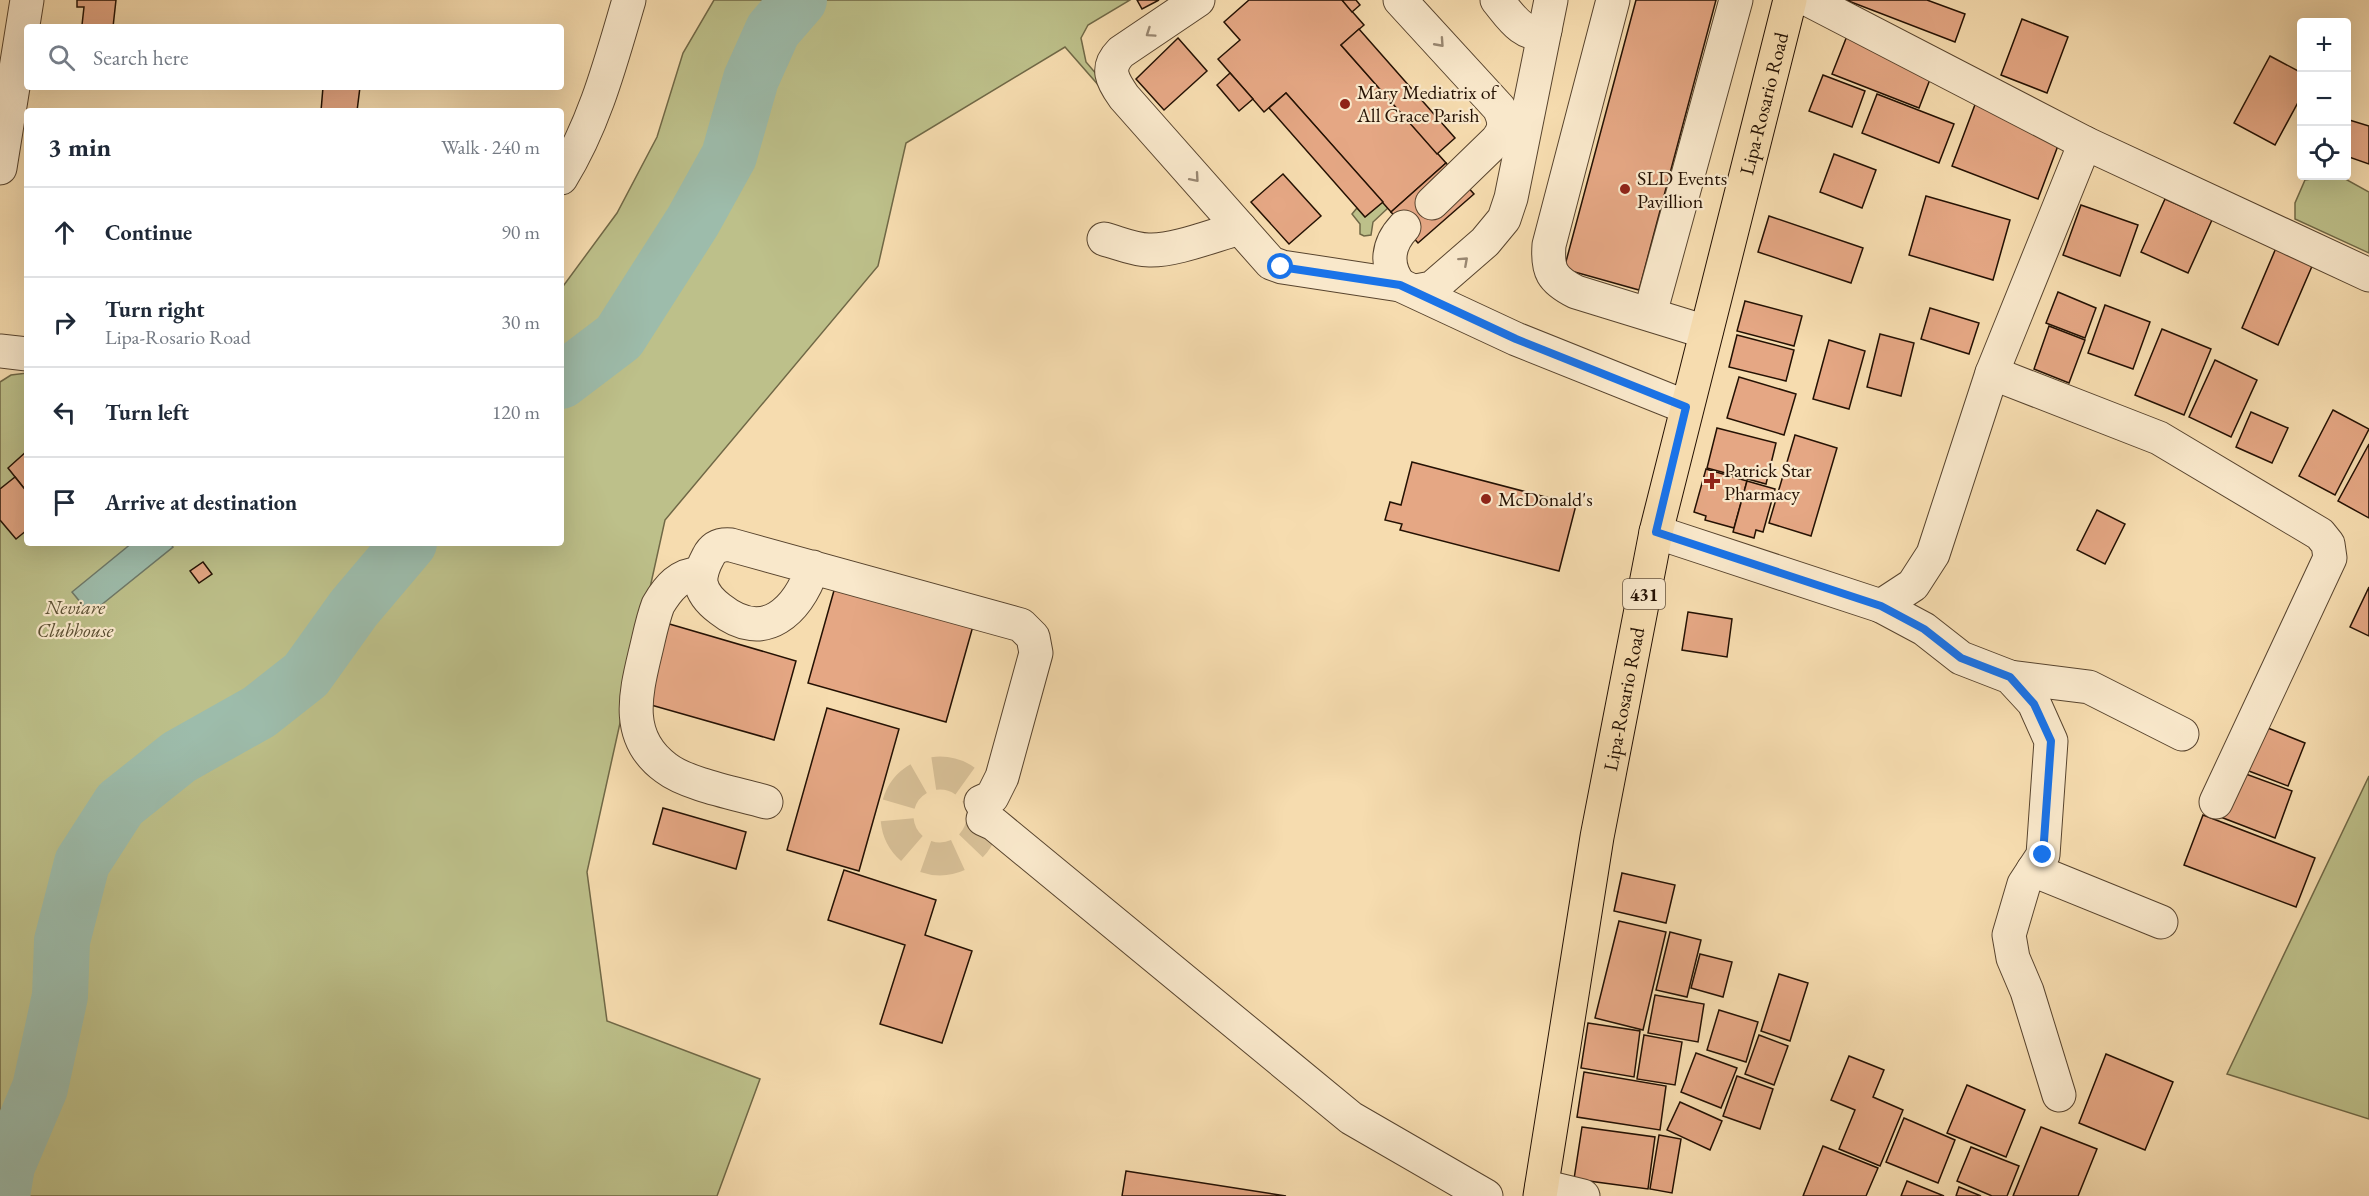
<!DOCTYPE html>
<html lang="en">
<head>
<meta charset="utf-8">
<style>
  body { margin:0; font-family:"EB Garamond",serif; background:#f2f2f3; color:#1f2937 }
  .controls { position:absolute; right:18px; top:18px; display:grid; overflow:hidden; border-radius:6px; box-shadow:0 6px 24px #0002 }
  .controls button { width:54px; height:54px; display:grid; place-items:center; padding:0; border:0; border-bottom:2px solid #e0e1e3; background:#fff; color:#1f2937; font:30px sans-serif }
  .stop { position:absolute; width:18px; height:18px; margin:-14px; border:4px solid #1a73e8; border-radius:50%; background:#fff }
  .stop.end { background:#1a73e8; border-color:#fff; box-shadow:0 2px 6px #0008 }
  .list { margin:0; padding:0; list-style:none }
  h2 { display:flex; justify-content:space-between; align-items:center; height:78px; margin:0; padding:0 24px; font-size:26px }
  h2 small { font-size:20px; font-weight:400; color:#747a83 }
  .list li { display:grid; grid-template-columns:39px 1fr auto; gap:18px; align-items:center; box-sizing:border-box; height:90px; padding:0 24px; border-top:2px solid #e0e1e3 }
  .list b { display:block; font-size:22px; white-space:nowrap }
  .list p { margin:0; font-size:20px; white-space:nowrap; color:#747a83 }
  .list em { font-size:20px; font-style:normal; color:#747a83 }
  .icon { flex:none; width:33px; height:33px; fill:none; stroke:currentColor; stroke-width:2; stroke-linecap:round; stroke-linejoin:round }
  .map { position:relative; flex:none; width:2369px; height:1196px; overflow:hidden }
  .search { position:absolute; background:#fff; box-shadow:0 6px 24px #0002; left:24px; top:24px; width:540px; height:66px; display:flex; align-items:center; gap:15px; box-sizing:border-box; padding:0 21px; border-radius:6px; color:#747a83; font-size:22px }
  .panel { position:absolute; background:#fff; box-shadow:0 6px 24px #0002; left:24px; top:108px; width:540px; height:438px; border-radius:6px }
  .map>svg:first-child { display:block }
  .green { fill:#bdc08a; stroke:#706846; stroke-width:1.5 }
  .water { fill:#9dbcab; stroke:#6d7868; stroke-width:1.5 }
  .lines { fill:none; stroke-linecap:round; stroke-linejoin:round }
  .river { stroke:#9dbcab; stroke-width:56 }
  .building { fill:#e5a784; stroke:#241103; stroke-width:1.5 }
  .minor-tunnel { stroke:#d6be95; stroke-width:33; stroke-dasharray:33 16; stroke-linecap:butt }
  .minor-casing { stroke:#58442e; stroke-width:35 }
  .major-casing { stroke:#241103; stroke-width:35 }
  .minor { stroke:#f9e8cb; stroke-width:33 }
  .major { stroke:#f6dcaf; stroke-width:33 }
  .oneway { stroke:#998771 }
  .route { stroke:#1a73e8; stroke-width:8 }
  .poi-dot { fill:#8f2418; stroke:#f9e8cb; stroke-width:2 }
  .labels { text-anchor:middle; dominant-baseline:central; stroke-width:4.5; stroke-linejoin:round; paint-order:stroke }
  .shield { fill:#f9e8cb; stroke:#64523f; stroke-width:1.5 }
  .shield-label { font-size:18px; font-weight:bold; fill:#241103 }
  .poi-label { font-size:20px; fill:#241103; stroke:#f9e8cb; text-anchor:start }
  .street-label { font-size:20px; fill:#241103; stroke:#f9e8cb }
  .park-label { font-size:20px; font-style:italic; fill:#5a4e32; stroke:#f9e8cb }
</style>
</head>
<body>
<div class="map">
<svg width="2369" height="1196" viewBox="0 0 2369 1196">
  <rect width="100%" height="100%" fill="#f6dcaf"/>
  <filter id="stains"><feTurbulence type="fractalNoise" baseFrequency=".00333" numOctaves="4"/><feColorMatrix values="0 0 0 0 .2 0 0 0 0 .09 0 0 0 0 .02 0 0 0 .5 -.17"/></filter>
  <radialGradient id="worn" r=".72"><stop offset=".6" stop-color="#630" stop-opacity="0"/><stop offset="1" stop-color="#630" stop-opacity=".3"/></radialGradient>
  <!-- green -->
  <g class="green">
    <polygon points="714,0 1130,0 1088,25 1081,38 1086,62 1205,202 1205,207 1065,47 906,143 878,266 665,520 587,872 607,1021 760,1079 717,1196 0,1196 0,382 11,375 27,373 27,543 561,543 561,289 617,213 657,137 683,53"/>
    <polygon points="2331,176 2340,176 2369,192 2369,253 2295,219 2295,203 2305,180"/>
    <polygon points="1383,202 1388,208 1373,222 1371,235 1364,236 1360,234 1360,224 1352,214 1357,208 1365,217"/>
    <polygon points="2369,776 2369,1119 2227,1074"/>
  </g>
  <!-- water -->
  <polygon class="water" points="132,543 170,543 173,547 90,614 72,592"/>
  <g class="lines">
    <!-- river -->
    <g class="river">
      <polyline points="561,381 619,337 693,221 729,156 751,79 773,30 799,0"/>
      <polyline points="2,1196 7,1166 40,1088 60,996 62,941 82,863 120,804 179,757 259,712 306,675 354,608 409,543"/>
    </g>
  </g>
  <!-- building -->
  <g class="building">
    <polygon points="77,0 116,0 113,27 82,25 84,7 77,7"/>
    <polygon points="1137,0 1159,0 1142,9"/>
    <polygon points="1249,0 1342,0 1364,25 1341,45 1446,163 1391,212 1286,93 1264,112 1218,59 1240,40 1224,22"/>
    <polygon points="1342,0 1356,0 1360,5 1352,12"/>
    <polygon points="1636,0 1716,0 1639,290 1564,269"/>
    <polygon points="1846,0 1927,0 1965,14 1955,42"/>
    <polygon points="2022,19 2068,37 2047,93 2001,75"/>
    <polygon points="1359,29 1455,138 1437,154 1341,45"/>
    <polygon points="1847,36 1934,69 1919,108 1832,74"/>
    <polygon points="1178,38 1207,71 1164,110 1136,79"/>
    <polygon points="2270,56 2302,73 2302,95 2275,145 2234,123"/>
    <polygon points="1230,73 1253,99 1239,111 1217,85"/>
    <polygon points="1823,75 1865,91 1852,127 1809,111"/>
    <polygon points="323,87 360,87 357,111 321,111"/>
    <polygon points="1286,93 1383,202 1365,217 1269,108"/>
    <polygon points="1877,94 1954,124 1939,163 1862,133"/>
    <polygon points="1976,102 2062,135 2038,199 1952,166"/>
    <polygon points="2346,119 2369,126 2369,164 2346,156"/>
    <polygon points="1834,154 1876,170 1862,208 1820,192"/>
    <polygon points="1446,163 1474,194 1418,243 1391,212"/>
    <polygon points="1283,174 1321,216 1289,244 1251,202"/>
    <polygon points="1926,196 2010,220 1993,280 1909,255"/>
    <polygon points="2165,199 2212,220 2188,273 2141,252"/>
    <polygon points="2081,205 2138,225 2120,276 2063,255"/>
    <polygon points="1769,216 1863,248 1851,283 1758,252"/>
    <polygon points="2276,248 2313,264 2278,345 2242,328"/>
    <polygon points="2058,292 2096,308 2085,338 2046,323"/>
    <polygon points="1745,301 1802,316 1794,346 1737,331"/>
    <polygon points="2105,305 2150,322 2133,369 2088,353"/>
    <polygon points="1930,308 1979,323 1969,354 1921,339"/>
    <polygon points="2049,326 2085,340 2069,383 2034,369"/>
    <polygon points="2162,329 2211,349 2184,415 2135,395"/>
    <polygon points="1880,334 1914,343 1901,396 1867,387"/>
    <polygon points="1737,335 1794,350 1786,381 1729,367"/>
    <polygon points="1829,340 1865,351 1849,409 1813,399"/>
    <polygon points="2215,360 2257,380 2231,437 2189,417"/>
    <polygon points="1739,377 1796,394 1784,435 1727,418"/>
    <polygon points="2333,410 2369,429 2335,495 2299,476"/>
    <polygon points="2251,412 2288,428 2272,463 2236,447"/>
    <polygon points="1717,428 1776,443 1766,484 1707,468"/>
    <polygon points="1795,435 1837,448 1811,536 1769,523"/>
    <polygon points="2369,444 2369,518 2338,501"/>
    <polygon points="27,451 27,492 8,468"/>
    <polygon points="1412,462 1576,505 1559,571 1400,530 1402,524 1385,520 1390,502 1401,505"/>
    <polygon points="1706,469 1747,481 1734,528 1705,520 1706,516 1694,512"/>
    <polygon points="15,477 27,492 27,530 16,539 0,520 0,489"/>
    <polygon points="1747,481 1775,489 1763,532 1756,530 1754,538 1733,532"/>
    <polygon points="2097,510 2125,524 2105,564 2077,550"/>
    <polygon points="203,562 212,574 199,583 190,571"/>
    <polygon points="835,587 973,626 946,722 808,683"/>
    <polygon points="2369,587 2369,636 2350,627"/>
    <polygon points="1688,612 1732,619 1727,657 1682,650"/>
    <polygon points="666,623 796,661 774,740 644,703"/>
    <polygon points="827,708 899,729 859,871 787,850"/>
    <polygon points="2258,724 2305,743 2288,786 2241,768"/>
    <polygon points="2235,770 2292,791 2275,838 2218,816"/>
    <polygon points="663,808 746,832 736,869 653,844"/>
    <polygon points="2203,815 2315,858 2296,907 2184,865"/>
    <polygon points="844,870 936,900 925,935 972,951 942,1043 880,1024 905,945 828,920"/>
    <polygon points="1622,873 1675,885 1666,923 1614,911"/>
    <polygon points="1619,921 1666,932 1643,1030 1595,1018"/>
    <polygon points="1670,932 1701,940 1687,997 1656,990"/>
    <polygon points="1700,954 1732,962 1723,997 1691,988"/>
    <polygon points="1779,974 1808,983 1790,1041 1761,1031"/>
    <polygon points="1655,995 1704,1004 1698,1042 1648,1033"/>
    <polygon points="1719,1010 1758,1022 1746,1062 1707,1050"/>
    <polygon points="1588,1023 1640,1031 1634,1077 1581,1068"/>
    <polygon points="1644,1035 1682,1042 1675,1085 1637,1079"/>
    <polygon points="1759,1035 1788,1046 1774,1085 1745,1074"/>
    <polygon points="1696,1053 1737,1068 1721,1108 1681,1092"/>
    <polygon points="2106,1054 2173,1082 2145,1150 2079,1123"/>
    <polygon points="1849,1056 1884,1070 1873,1097 1903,1110 1880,1166 1839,1149 1855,1110 1831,1100"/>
    <polygon points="1584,1072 1666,1086 1660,1130 1577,1117"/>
    <polygon points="1737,1076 1773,1089 1760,1129 1723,1116"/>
    <polygon points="1967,1085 2025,1110 2006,1157 1947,1133"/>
    <polygon points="1680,1102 1722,1121 1710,1150 1667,1130"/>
    <polygon points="1904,1118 1955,1140 1938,1183 1886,1162"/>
    <polygon points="1582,1127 1655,1137 1648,1189 1574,1179"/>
    <polygon points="2041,1127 2097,1149 2078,1196 2013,1196"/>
    <polygon points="1659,1135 1681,1139 1672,1193 1650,1189"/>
    <polygon points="1823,1146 1878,1168 1866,1196 1803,1196"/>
    <polygon points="1971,1147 2019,1166 2007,1196 1992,1196 1957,1181"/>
    <polygon points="1126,1171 1286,1196 1122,1196"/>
    <polygon points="1907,1181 1944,1196 1901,1196"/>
    <polygon points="1959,1187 1981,1196 1956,1196"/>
  </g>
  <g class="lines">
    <!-- minor-tunnel -->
    <circle class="minor-tunnel" cx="940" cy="816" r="43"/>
    <defs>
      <g id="minor">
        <path d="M1198,0L1121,52C1105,68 1112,80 1124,97L1271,263L1282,267L1400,285L1516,339L1686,407"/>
        <path d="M1400,0L1499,108C1505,121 1506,128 1497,140L1432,203"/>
        <path d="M1497,0C1508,13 1525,41 1545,30"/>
        <path d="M1613,0L1549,245C1547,271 1552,280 1576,292L1706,332"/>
        <polyline points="1809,0 2085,143 2369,275"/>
        <polyline points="0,168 27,0"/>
        <path d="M561,178C595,123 611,61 629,0"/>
        <path d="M1104,239C1119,243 1134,250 1149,250C1175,251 1214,235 1240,228"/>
        <path d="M1400,285C1384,265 1388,244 1404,227"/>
        <polyline points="1416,291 1432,288 1485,242 1504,219 1511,198 1551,0"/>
        <polyline points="1650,314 1736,0"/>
        <polyline points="0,351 27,354"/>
        <polyline points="1992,373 2159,438 2320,534 2328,544 2330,558 2216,802"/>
        <polyline points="1656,532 1881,606"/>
        <path d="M813,567C798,610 765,645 720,609C712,603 703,594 701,583C700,575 704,564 708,557C713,547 720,544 731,545L1021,625L1033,637L1036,653L1002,777L992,797L981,802"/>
        <path d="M701,574C680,573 668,588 658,605C652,621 649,638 645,654C635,696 625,738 666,768C688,785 739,794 766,802"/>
        <polyline points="2010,677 2089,687 2182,734"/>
        <polyline points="983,819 994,824 1351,1118 1486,1196"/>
        <polyline points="2033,870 2161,922"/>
        <polyline points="2059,1095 2027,991 2013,958 2009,935 2024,884 2043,855 2051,741 2034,703 2010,677 1961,658 1924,629 1881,606 1913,585 1933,554 1992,373 2085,143"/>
        <polyline points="1542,1186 1583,1196"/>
      </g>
      <g id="major">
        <path id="s1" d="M1540,1196L1597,837L1656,532L1790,0"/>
      </g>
    </defs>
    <!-- minor casing -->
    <use href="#minor" class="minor-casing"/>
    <!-- major casing -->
    <use href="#major" class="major-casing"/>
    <!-- minor -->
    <use href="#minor" class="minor"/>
    <!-- major -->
    <use href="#major" class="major"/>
  </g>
  <!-- one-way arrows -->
  <defs><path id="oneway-chevron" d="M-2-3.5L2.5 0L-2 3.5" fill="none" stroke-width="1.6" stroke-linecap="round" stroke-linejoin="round" transform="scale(1.5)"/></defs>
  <g class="oneway">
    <use href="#oneway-chevron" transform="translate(1150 33) rotate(146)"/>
    <use href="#oneway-chevron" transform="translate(1440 43) rotate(48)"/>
    <use href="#oneway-chevron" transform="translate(1195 178) rotate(49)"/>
    <use href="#oneway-chevron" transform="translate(1464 261) rotate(-42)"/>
  </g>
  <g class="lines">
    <!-- route -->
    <polyline class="route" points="1281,267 1400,285 1516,339 1686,407 1656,532 1881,606 1924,629 1961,658 2010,677 2034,704 2051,741 2043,855"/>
  </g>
  <!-- markers -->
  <g class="poi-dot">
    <circle cx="1345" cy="104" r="6"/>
    <circle cx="1625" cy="189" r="6"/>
    <path d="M1709 472h6v6h6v6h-6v6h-6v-6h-6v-6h6z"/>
    <circle cx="1486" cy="499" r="6"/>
  </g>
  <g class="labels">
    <!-- shield labels -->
    <rect class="shield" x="1623" y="579" width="42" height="30" rx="4.5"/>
    <g class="shield-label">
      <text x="1644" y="594">431</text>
    </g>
    <!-- poi labels -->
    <g class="poi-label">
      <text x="1357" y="92">Mary Mediatrix of<tspan x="1357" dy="23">All Grace Parish</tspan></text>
      <text x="1637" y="178">SLD Events<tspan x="1637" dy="23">Pavillion</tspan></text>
      <text x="1724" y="470">Patrick Star<tspan x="1724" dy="23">Pharmacy</tspan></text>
      <text x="1498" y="499">McDonald's</text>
    </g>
    <!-- street labels -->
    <g class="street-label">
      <text stroke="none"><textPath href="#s1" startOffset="1116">Lipa-Rosario Road</textPath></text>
      <text stroke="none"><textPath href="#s1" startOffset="504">Lipa-Rosario Road</textPath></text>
    </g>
    <!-- park labels -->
    <g class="park-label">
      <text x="75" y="607">Neviare<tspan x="75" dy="23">Clubhouse</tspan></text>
    </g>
  </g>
  <rect width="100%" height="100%" filter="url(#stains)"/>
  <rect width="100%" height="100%" fill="url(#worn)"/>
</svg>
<div class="controls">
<button>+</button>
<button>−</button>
<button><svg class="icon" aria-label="locate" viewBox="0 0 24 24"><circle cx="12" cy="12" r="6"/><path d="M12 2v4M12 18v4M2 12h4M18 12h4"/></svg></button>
</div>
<div class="stop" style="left:1281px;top:267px"></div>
<div class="stop end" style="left:2043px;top:855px"></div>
<div class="search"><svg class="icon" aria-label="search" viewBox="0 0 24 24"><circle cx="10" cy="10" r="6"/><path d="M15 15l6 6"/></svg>Search here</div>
<section class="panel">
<h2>3 min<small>Walk · 240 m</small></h2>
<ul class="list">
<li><svg class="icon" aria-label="ahead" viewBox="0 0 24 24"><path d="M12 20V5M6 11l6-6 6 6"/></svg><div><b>Continue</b></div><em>90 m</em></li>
<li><svg class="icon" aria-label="right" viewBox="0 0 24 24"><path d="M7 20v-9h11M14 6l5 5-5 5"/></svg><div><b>Turn right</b><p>Lipa-Rosario Road</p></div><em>30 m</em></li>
<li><svg class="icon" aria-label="left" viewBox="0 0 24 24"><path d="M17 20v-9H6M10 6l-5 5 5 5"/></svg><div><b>Turn left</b></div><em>120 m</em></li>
<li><svg class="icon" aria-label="arrive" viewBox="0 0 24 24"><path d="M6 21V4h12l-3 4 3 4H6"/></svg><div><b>Arrive at destination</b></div></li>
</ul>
</section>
</div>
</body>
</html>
